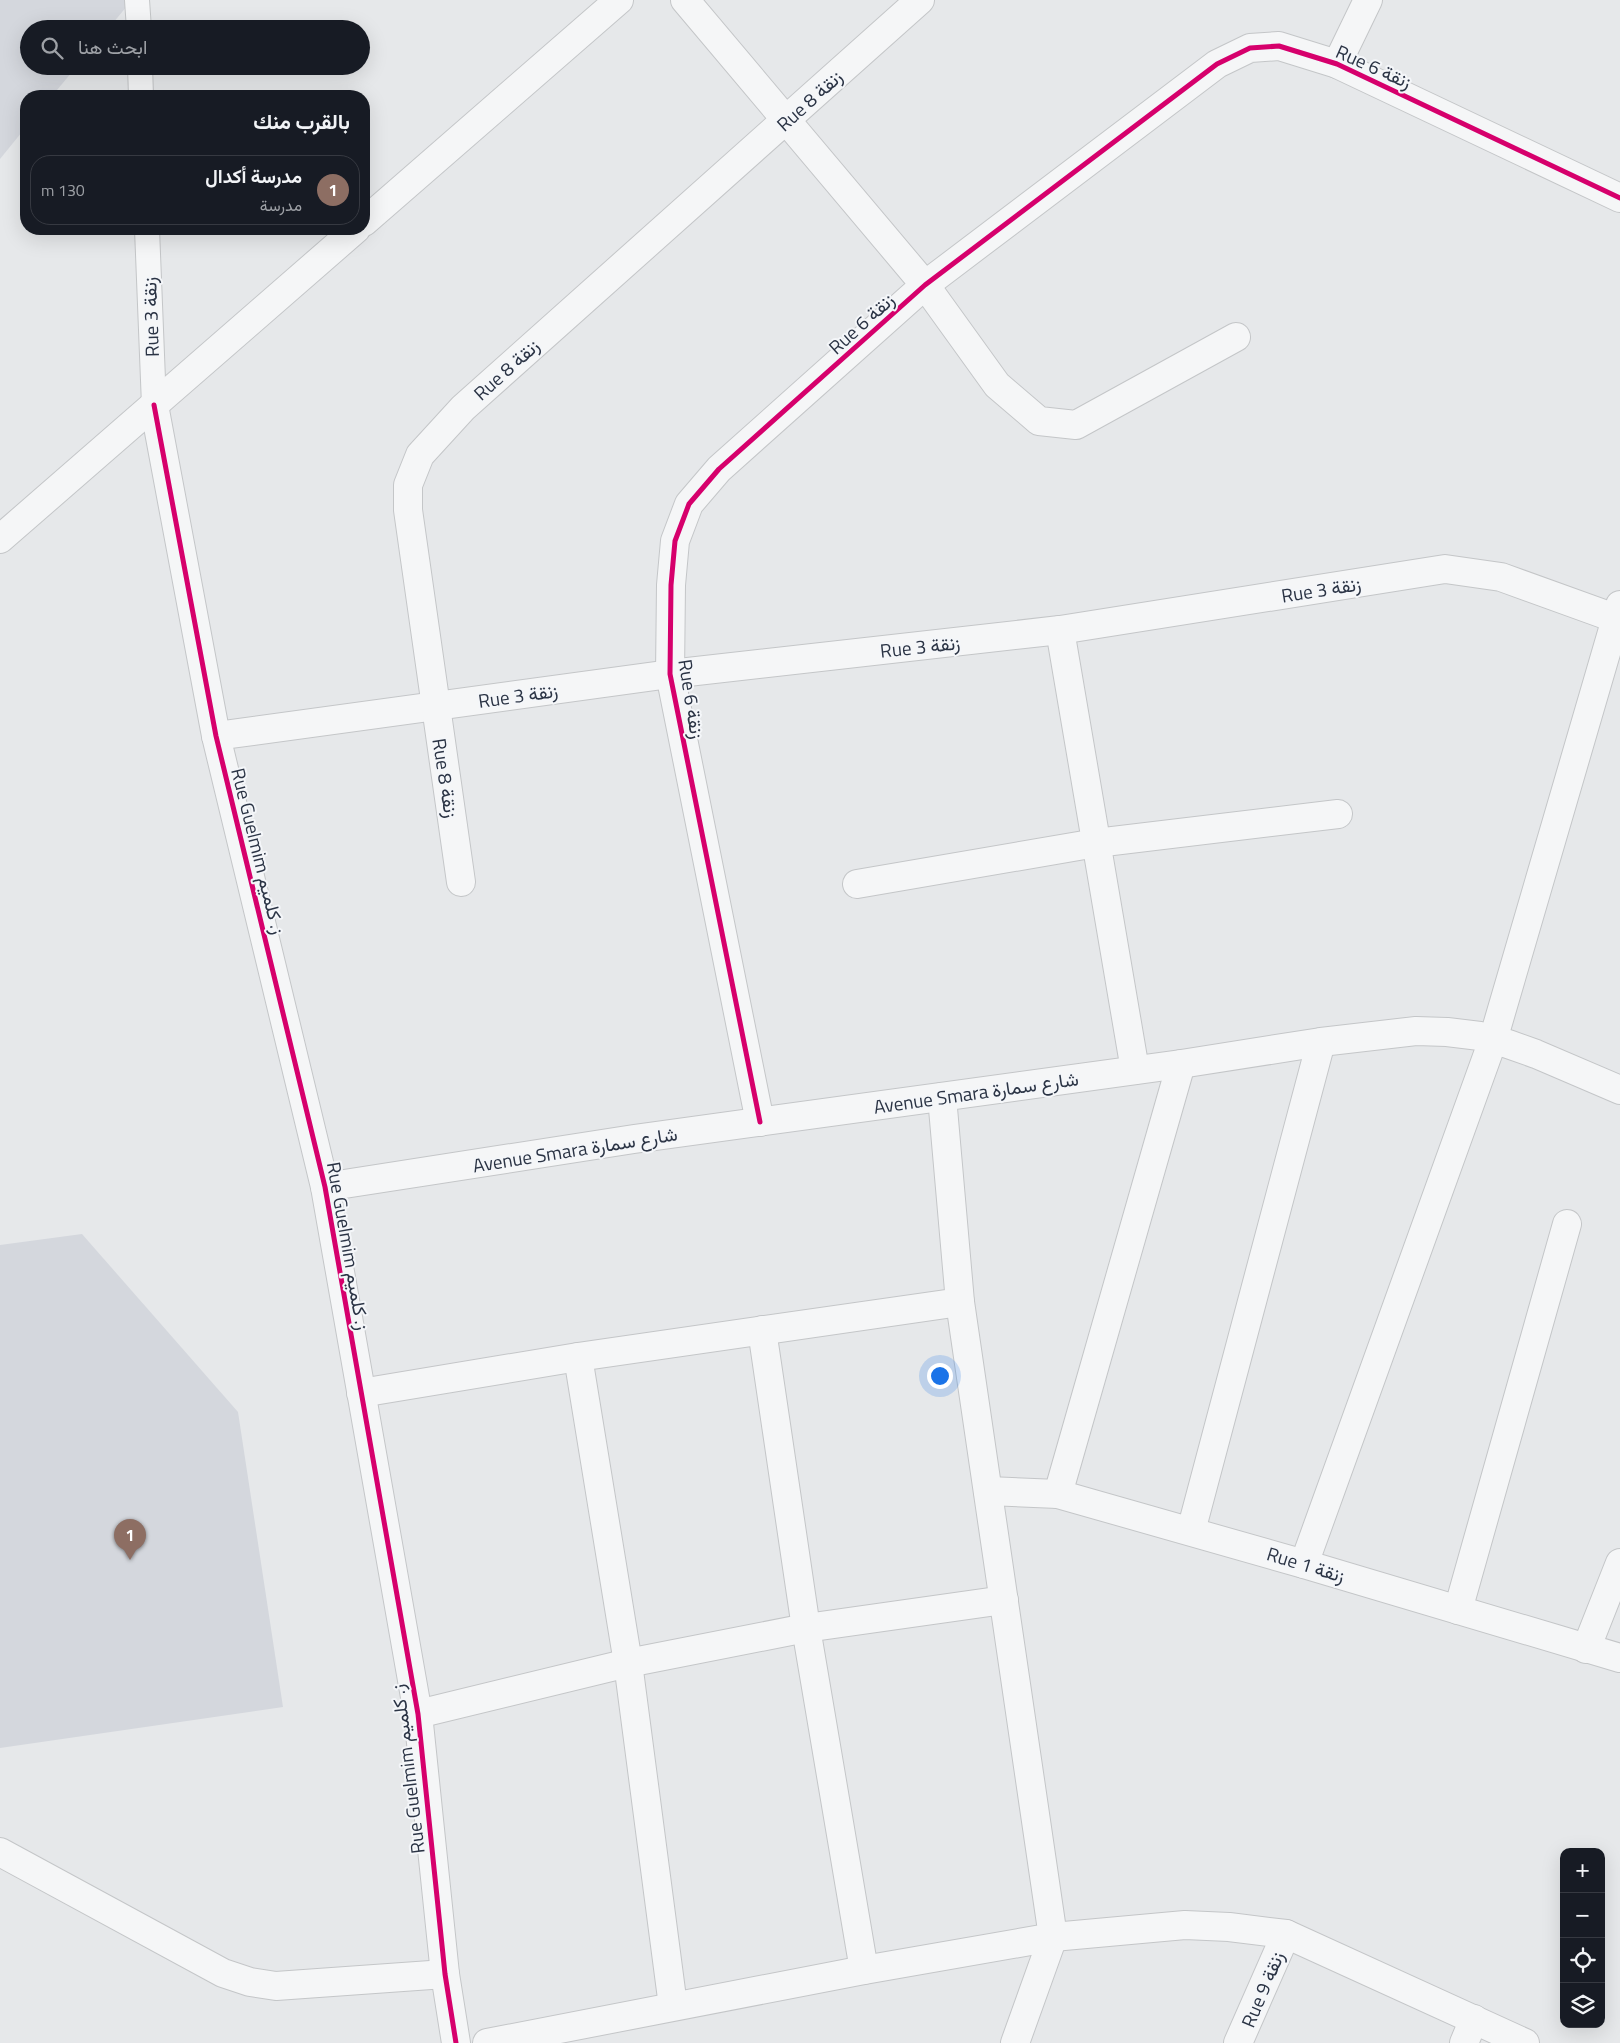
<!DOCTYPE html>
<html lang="ar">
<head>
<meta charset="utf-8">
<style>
  body { margin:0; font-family:"Titillium Web",Vazirmatn,sans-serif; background:#242831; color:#f1f3f6; direction:rtl }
  .controls { position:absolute; right:15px; bottom:15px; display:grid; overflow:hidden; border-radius:10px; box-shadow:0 5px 20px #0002 }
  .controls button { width:45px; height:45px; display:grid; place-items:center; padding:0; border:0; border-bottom:1px solid #363941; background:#171b24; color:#f1f3f6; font:25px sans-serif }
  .you { position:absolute; left:939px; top:1375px; width:18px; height:18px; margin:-12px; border:4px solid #fff; border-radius:50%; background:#1a73e8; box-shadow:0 0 0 8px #1a73e833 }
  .badge { display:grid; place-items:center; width:32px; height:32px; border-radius:50%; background:#7c3aed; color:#fff; font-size:16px; font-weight:700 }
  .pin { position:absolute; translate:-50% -41px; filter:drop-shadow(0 1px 2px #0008) }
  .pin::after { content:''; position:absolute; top:26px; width:18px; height:15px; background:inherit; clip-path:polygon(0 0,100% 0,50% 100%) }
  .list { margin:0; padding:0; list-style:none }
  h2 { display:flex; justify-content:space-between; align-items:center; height:65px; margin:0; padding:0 20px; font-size:21px }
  h2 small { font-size:16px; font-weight:400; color:#9ea1a6 }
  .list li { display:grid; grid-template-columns:32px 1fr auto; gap:15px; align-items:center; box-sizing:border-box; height:70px; margin:0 10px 10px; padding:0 10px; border:1px solid #363941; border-radius:20px }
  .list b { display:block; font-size:19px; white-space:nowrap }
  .list p { margin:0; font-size:16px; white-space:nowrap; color:#9ea1a6 }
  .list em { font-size:16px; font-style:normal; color:#9ea1a6 }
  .icon { flex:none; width:28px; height:28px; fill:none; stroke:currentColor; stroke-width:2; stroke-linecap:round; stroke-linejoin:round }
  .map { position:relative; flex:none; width:1620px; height:2043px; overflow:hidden; direction:ltr }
  .search { position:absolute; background:#171b24; box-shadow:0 5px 20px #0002; left:20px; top:20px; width:350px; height:55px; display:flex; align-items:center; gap:12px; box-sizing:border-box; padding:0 18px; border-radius:28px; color:#9ea1a6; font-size:19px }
  .panel { position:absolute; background:#171b24; box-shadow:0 5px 20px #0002; left:20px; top:90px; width:350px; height:145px; border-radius:20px; direction:rtl }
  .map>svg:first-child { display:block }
  .built { fill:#d4d7dd }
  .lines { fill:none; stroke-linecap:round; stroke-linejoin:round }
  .service-casing { stroke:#c4c6c8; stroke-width:26 }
  .minor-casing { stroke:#c4c6c8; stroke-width:30 }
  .service { stroke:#f5f6f7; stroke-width:24 }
  .minor { stroke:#f5f6f7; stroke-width:28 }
  .cycleway-casing { stroke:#f4f6f9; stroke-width:8 }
  .cycleway { stroke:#d6006c; stroke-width:5 }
  .labels { text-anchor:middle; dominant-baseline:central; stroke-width:4; stroke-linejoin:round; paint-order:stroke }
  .street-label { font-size:19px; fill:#2b3445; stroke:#f4f6f9 }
</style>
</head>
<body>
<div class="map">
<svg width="1620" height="2043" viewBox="0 0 1620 2043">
  <rect width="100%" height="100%" fill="#e6e8ea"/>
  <!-- built -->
  <g class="built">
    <polygon points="0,0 132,0 108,29 29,29 29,66 77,66 52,96 26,96 26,127 0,159"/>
    <polygon points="82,1234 238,1412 283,1707 0,1748 0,1245"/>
  </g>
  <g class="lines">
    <defs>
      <g id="service">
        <polyline points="137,0 139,29"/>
        <polyline points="140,66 141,96"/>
        <polyline points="147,229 154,405"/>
      </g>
      <g id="minor">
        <polyline points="685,0 925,285 997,385 1039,421 1076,425 1236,337"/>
        <polyline points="1337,64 1368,0"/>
        <polyline points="364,222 619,0"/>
        <polyline points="154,405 216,736 325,1187 418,1714 445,1974 456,2043"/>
        <polyline points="0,539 356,229"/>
        <polyline points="1060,630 1135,1070"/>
        <polyline points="216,736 670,674 1060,630 1445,569 1501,577 1620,620"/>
        <polyline points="461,882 408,510 408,485 420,455 463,408 920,0"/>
        <polyline points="857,884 1096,843 1338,814"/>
        <polyline points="942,1097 960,1302 1053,1937 1015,2043"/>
        <polyline points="760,1122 670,674 671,585 675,541 689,504 719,469 925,285 1217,64 1250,48 1279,46 1337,64 1620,198"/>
        <polyline points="325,1187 634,1139 1181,1064 1321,1042 1416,1031 1447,1032 1480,1036 1508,1044 1536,1054 1620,1090"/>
        <polyline points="762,1330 806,1628 864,1970"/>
        <polyline points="578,1357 628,1663 673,2006"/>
        <polyline points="361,1393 578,1357 960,1302"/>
        <polyline points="988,1491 1058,1494 1304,1564 1620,1658"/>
        <polyline points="1058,1494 1181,1064"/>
        <polyline points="1191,1531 1321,1042"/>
        <polyline points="1304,1564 1493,1040 1620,605"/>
        <polyline points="1458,1610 1567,1224"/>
        <polyline points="1586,1649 1620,1563"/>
        <polyline points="418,1714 628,1663 806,1628 1004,1600"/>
        <polyline points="0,1852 223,1973 250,1982 276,1986 445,1974"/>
        <polyline points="487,2043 864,1970 1053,1937 1185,1925 1229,1927 1286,1934 1525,2043"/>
        <polyline points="1238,2043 1286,1934"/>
        <polyline points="1464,2043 1474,2019"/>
      </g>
    </defs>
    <!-- service casing -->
    <use href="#service" class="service-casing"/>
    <!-- minor casing -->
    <use href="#minor" class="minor-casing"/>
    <!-- service -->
    <use href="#service" class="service"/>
    <!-- minor -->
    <use href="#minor" class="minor"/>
    <defs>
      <g id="cycleway">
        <polyline points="154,405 216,736 325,1187 418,1714 445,1974 456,2043"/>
        <polyline points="760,1122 670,674 671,585 675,541 689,504 719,469 925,285 1217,64 1250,48 1279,46 1337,64 1620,198"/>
      </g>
    </defs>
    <!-- cycleway casing -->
    <use href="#cycleway" class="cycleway-casing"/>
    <!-- cycleway -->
    <use href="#cycleway" class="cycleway"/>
  </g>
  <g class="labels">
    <!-- street labels -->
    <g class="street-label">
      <text transform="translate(1374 66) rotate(24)">Rue 6 زنقة</text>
      <text transform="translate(809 100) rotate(-42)">Rue 8 زنقة</text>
      <text transform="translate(150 317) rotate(-92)">Rue 3 زنقة</text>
      <text transform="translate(861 323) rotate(-42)">Rue 6 زنقة</text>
      <text transform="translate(506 369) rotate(-42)">Rue 8 زنقة</text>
      <text transform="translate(1321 589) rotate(-9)">Rue 3 زنقة</text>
      <text transform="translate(920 646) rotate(-6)">Rue 3 زنقة</text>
      <text transform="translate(518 695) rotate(-8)">Rue 3 زنقة</text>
      <text transform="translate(692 699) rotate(81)">Rue 6 زنقة</text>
      <text transform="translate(446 778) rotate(81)">Rue 8 زنقة</text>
      <text transform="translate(259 851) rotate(76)">Rue Guelmim ز. كلميم</text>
      <text transform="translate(976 1092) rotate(-8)">Avenue Smara شارع سمارة</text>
      <text transform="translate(575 1149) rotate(-9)">Avenue Smara شارع سمارة</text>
      <text transform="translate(349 1246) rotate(80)">Rue Guelmim ز. كلميم</text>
      <text transform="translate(1306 1564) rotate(17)">Rue 1 زنقة</text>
      <text transform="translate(407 1769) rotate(-97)">Rue Guelmim ز. كلميم</text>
      <text transform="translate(1262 1989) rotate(-67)">Rue 9 زنقة</text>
    </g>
  </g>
</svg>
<div class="controls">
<button>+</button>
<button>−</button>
<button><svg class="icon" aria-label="locate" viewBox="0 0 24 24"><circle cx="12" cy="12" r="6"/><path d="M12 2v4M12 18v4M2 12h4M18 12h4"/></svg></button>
<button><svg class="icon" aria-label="layers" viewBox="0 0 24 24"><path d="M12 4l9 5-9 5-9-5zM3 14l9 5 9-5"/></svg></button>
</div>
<div class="you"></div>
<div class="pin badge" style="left:130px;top:1560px;background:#8d6e63">1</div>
<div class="search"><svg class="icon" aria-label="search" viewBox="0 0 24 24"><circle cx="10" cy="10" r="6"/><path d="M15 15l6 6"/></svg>ابحث هنا</div>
<section class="panel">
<h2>بالقرب منك<small></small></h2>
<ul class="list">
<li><span class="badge" style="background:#8d6e63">1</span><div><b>مدرسة أكدال</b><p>مدرسة</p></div><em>130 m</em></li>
</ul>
</section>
</div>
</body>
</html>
